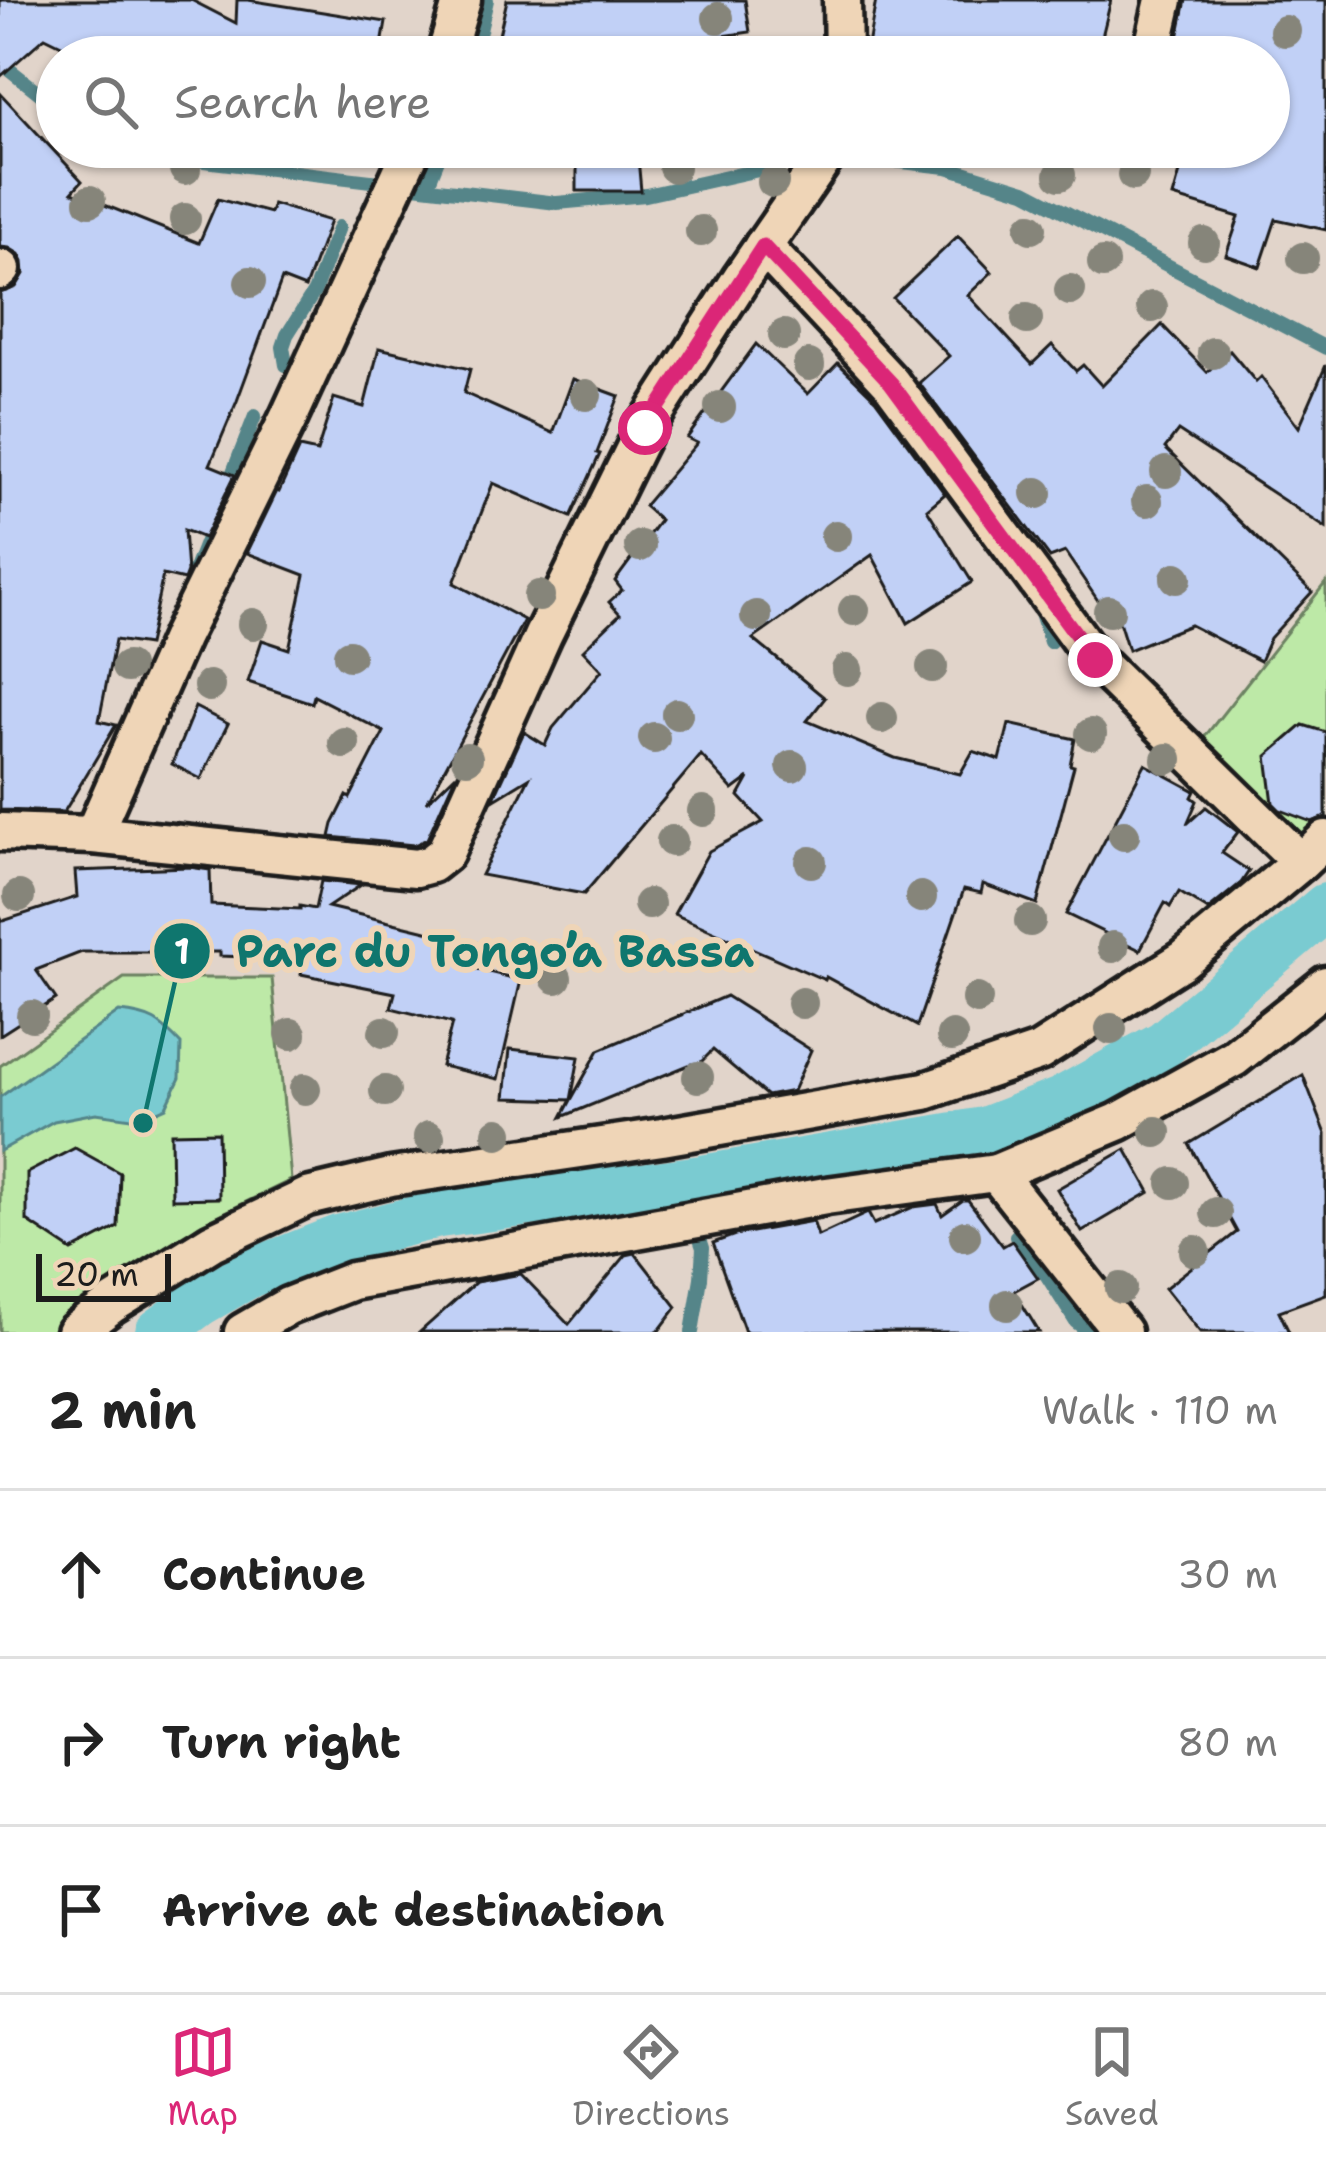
<!DOCTYPE html>
<html lang="en">
<head>
<meta charset="utf-8">
<style>
  body { margin:0; font-family:"Shantell Sans",sans-serif; background:#f6f6f6; color:#222 }
  .scale { position:absolute; left:36px; bottom:30px; width:135px; box-sizing:border-box; padding-left:12px; border:6px solid #1c1c1c; border-top:0; font-size:33px; line-height:42px; white-space:nowrap; color:#1c1c1c; -webkit-text-stroke:9px #efd5b7; paint-order:stroke }
  .stop { position:absolute; width:36px; height:36px; margin:-27px; border:9px solid #db2777; border-radius:50%; background:#fff }
  .stop.end { background:#db2777; border-color:#fff; box-shadow:0 3px 12px #0008 }
  .list { margin:0; padding:0; list-style:none }
  h2 { display:flex; justify-content:space-between; align-items:center; height:156px; margin:0; padding:0 48px; font-size:51px }
  h2 small { font-size:39px; font-weight:400; color:#767676 }
  .list li { display:grid; grid-template-columns:78px 1fr auto; gap:36px; align-items:center; box-sizing:border-box; height:168px; padding:0 48px; border-top:3px solid #e0e0e0 }
  .list b { display:block; font-size:45px; white-space:nowrap }
  .list em { font-size:39px; font-style:normal; color:#767676 }
  .icon { flex:none; width:66px; height:66px; fill:none; stroke:currentColor; stroke-width:2; stroke-linecap:round; stroke-linejoin:round }
  .map { position:relative; flex:none; width:1326px; height:1332px; overflow:hidden }
  .search { position:absolute; background:#fff; box-shadow:0 3px 9px #0004; left:36px; right:36px; top:36px; height:132px; display:flex; align-items:center; gap:30px; box-sizing:border-box; padding:0 42px; border-radius:66px; color:#767676; font-size:45px }
  .sheet { height:660px; background:#fff }
  nav { display:flex; justify-content:space-around; align-items:center; box-sizing:border-box; height:168px; border-top:3px solid #e0e0e0; background:#fff; font-size:33px; color:#767676 }
  nav a { display:grid; justify-items:center; gap:6px }
  nav .on { color:#db2777 }
  .map>svg:first-child { display:block }
  .green { fill:#bde9a7; stroke:#6c8262; stroke-width:3 }
  .water { fill:#7acbd1; stroke:#548589; stroke-width:3 }
  .lines { fill:none; stroke-linecap:round; stroke-linejoin:round }
  .stream { stroke:#548589; stroke-width:14 }
  .canal { stroke:#7acbd1; stroke-width:48 }
  .building { fill:#c1d0f6; stroke:#1c1c1c; stroke-width:3 }
  .street-casing { stroke:#1c1c1c; stroke-width:45 }
  .street { stroke:#efd5b7; stroke-width:36 }
  .tree { fill:#86857a }
  .route { stroke:#db2777; stroke-width:15 }
  .leader { fill:none; stroke:#0f766e; stroke-width:4.5 }
  .callout-dot { fill:#0f766e; stroke:#efd5b7; stroke-width:4.5 }
  .mark-label { font-size:36px; text-anchor:middle; font-weight:bold; fill:#fff }
  .callout-label { font-size:45px; text-anchor:middle; font-weight:bold; fill:#0f766e; stroke:#efd5b7; stroke-width:12; stroke-linejoin:round; paint-order:stroke }
</style>
</head>
<body>
<div class="map">
<svg width="1326" height="1332" viewBox="0 0 1326 1332">
  <rect width="100%" height="100%" fill="#e1d4ca"/>
  <filter id="ink" filterUnits="userSpaceOnUse"><feTurbulence type="fractalNoise" baseFrequency=".00833" numOctaves="2"/><feDisplacementMap in="SourceGraphic" scale="24" xChannelSelector="R" yChannelSelector="G"/><feConvolveMatrix kernelMatrix="1 2 1 2 8 2 1 2 1" color-interpolation-filters="sRGB"/></filter>
  <g filter="url(#ink)">
    <!-- green -->
    <g class="green">
      <polygon points="1326,582 1326,828 1307,846 1203,739"/>
      <polygon points="124,978 272,978 291,1180 199,1225 53,1332 0,1332 0,1066"/>
    </g>
    <!-- water -->
    <path class="water" d="M119,1012C152,1015 159,1021 181,1044L180,1078L166,1107L139,1119L96,1113L54,1121L0,1151V1097Z"/>
    <g class="lines">
      <!-- stream -->
      <g class="stream">
        <polyline points="474,57 487,0"/>
        <polyline points="0,62 57,107"/>
        <polyline points="136,147 153,155 557,203 646,195 808,159"/>
        <polyline points="847,156 947,167 1025,191 1326,348"/>
        <polyline points="427,187 443,147"/>
        <polyline points="286,365 283,347 287,335 314,292 339,227"/>
        <polyline points="191,579 255,416"/>
        <polyline points="1039,606 1050,642"/>
        <polyline points="1016,1236 1047,1276 1076,1322 1089,1332"/>
        <polyline points="692,1332 701,1278 703,1248 693,1218 702,1179"/>
      </g>
      <!-- canal -->
      <polyline class="canal" points="159,1332 200,1302 249,1274 338,1239 439,1214 702,1179 984,1131 1061,1101 1164,1044 1326,907"/>
    </g>
    <!-- building -->
    <g class="building">
      <polygon points="0,0 191,0 236,23 237,0 248,0 386,22 380,57 86,57 45,37 0,77"/>
      <polygon points="507,0 745,0 750,32 709,38 710,42 679,47 679,54 494,57"/>
      <polygon points="876,0 1111,0 1097,57 866,57"/>
      <polygon points="1186,0 1326,0 1326,230 1276,219 1260,267 1226,255 1239,217 1173,197 1187,147 1269,147 1269,57 1174,57"/>
      <polygon points="0,93 82,181 72,192 199,243 218,199 270,213 273,204 330,221 305,288 282,279 237,401 210,465 235,475 204,538 184,530 187,572 184,580 163,575 148,645 115,640 99,721 116,725 64,812 0,810 0,293 16,287 24,274 23,262 19,254 9,248 0,247"/>
      <polygon points="577,147 637,147 641,191 577,191"/>
      <polygon points="958,236 992,272 968,295 1032,364 1052,345 1076,371 1083,365 1102,386 1162,325 1207,372 1230,351 1256,382 1261,377 1299,427 1326,365 1326,528 1178,431 1165,448 1312,592 1270,638 1260,661 1190,625 1128,650 1113,602 1103,608 1065,552 1050,558 919,383 949,356 893,298"/>
      <polygon points="756,344 808,394 838,363 876,400 945,494 927,509 972,582 908,623 872,555 753,639 825,698 807,721 895,758 960,774 973,751 1000,760 1009,724 1075,739 1070,765 1074,766 1037,904 983,884 981,893 964,889 917,1026 826,977 825,980 674,914 709,851 763,822 739,796 749,778 733,790 701,755 584,894 481,875 529,778 493,800 524,732 545,745 553,728 602,670 583,650 620,614 609,602 622,590 615,581 660,520 644,506 697,443 687,438"/>
      <polygon points="379,348 470,369 464,393 553,433 573,379 619,396 597,453 600,454 571,517 493,483 454,583 524,620 427,802 456,774 427,839 414,845 330,837 333,824 347,796 350,798 384,732 314,696 312,703 248,682 262,640 289,649 305,575 247,553 277,491 279,492 299,448 317,452 334,398 364,407"/>
      <polygon points="195,707 228,724 201,779 172,764"/>
      <polygon points="1303,725 1326,732 1326,817 1312,822 1280,810 1273,803 1267,756"/>
      <polygon points="1145,764 1195,791 1192,797 1197,801 1187,824 1206,807 1238,832 1222,853 1249,871 1241,883 1208,910 1179,892 1170,907 1165,903 1140,950 1066,914"/>
      <polygon points="189,867 210,870 211,905 300,909 300,906 315,909 321,881 361,885 328,907 476,943 468,967 521,980 498,1079 441,1066 452,1023 391,1008 395,993 301,974 304,959 220,956 220,952 82,952 36,970 56,999 0,1035 0,916 3,921 77,897 75,871"/>
      <polygon points="726,996 811,1050 793,1091 767,1096 713,1050 695,1068 691,1064 562,1117 571,1100 505,1098 510,1049 579,1057 571,1100 599,1050"/>
      <polygon points="1303,1075 1326,1134 1326,1294 1279,1311 1289,1332 1200,1332 1165,1288 1237,1232 1189,1144"/>
      <polygon points="218,1132 219,1198 172,1199 171,1133"/>
      <polygon points="75,1148 120,1173 118,1227 72,1251 27,1221 27,1173"/>
      <polygon points="1126,1149 1150,1192 1082,1232 1057,1189"/>
      <polygon points="963,1200 968,1200 1003,1246 1012,1241 1038,1278 1014,1291 1039,1332 745,1332 713,1243 735,1235 813,1221 818,1236 868,1213 874,1224 913,1207 937,1204 942,1215"/>
      <polygon points="635,1253 677,1307 658,1332 420,1332 476,1282 521,1274 569,1324 626,1255"/>
    </g>
    <g class="lines">
      <defs>
        <g id="street">
          <polyline points="842,0 843,57"/>
          <polyline points="445,57 462,0"/>
          <polyline points="1151,57 1164,0"/>
          <polyline points="763,246 891,383 1095,660 1301,862 1326,839"/>
          <polyline points="0,271 2,269"/>
          <polyline points="0,832 93,835 416,868 431,864 445,853 543,635 645,428 742,277 832,147"/>
          <polyline points="93,835 181,636 288,419 413,147"/>
          <polyline points="75,1332 111,1305 212,1242 307,1197 391,1177 662,1137 925,1091 1039,1052 1183,960 1301,862"/>
          <polyline points="243,1332 288,1306 352,1281 826,1196 996,1173"/>
          <polyline points="1122,1332 996,1173 1118,1122 1234,1058 1326,985"/>
        </g>
      </defs>
      <!-- street casing -->
      <use href="#street" class="street-casing"/>
      <!-- street -->
      <use href="#street" class="street"/>
    </g>
    <!-- trees -->
    <g class="tree">
      <circle cx="718" cy="18" r="16"/>
      <circle cx="1285" cy="31" r="16"/>
      <circle cx="674" cy="167" r="16"/>
      <circle cx="185" cy="169" r="16"/>
      <circle cx="1060" cy="175" r="16"/>
      <circle cx="1133" cy="175" r="16"/>
      <circle cx="773" cy="182" r="16"/>
      <circle cx="90" cy="201" r="16"/>
      <circle cx="185" cy="219" r="16"/>
      <circle cx="1031" cy="228" r="16"/>
      <circle cx="701" cy="231" r="16"/>
      <circle cx="1204" cy="243" r="16"/>
      <circle cx="1303" cy="258" r="16"/>
      <circle cx="1103" cy="263" r="16"/>
      <circle cx="250" cy="282" r="16"/>
      <circle cx="1070" cy="290" r="16"/>
      <circle cx="1152" cy="307" r="16"/>
      <circle cx="1027" cy="319" r="16"/>
      <circle cx="784" cy="335" r="16"/>
      <circle cx="1213" cy="353" r="16"/>
      <circle cx="809" cy="365" r="16"/>
      <circle cx="586" cy="395" r="16"/>
      <circle cx="720" cy="407" r="16"/>
      <circle cx="1166" cy="472" r="16"/>
      <circle cx="1037" cy="493" r="16"/>
      <circle cx="1147" cy="501" r="16"/>
      <circle cx="836" cy="536" r="16"/>
      <circle cx="640" cy="546" r="16"/>
      <circle cx="1176" cy="578" r="16"/>
      <circle cx="539" cy="596" r="16"/>
      <circle cx="854" cy="610" r="16"/>
      <circle cx="1109" cy="611" r="16"/>
      <circle cx="756" cy="616" r="16"/>
      <circle cx="253" cy="624" r="16"/>
      <circle cx="349" cy="655" r="16"/>
      <circle cx="127" cy="667" r="16"/>
      <circle cx="932" cy="667" r="16"/>
      <circle cx="847" cy="670" r="16"/>
      <circle cx="209" cy="686" r="16"/>
      <circle cx="677" cy="714" r="16"/>
      <circle cx="882" cy="718" r="16"/>
      <circle cx="1091" cy="734" r="16"/>
      <circle cx="654" cy="738" r="16"/>
      <circle cx="344" cy="743" r="16"/>
      <circle cx="467" cy="758" r="16"/>
      <circle cx="1167" cy="759" r="16"/>
      <circle cx="792" cy="766" r="16"/>
      <circle cx="703" cy="811" r="16"/>
      <circle cx="1124" cy="835" r="16"/>
      <circle cx="672" cy="841" r="16"/>
      <circle cx="811" cy="862" r="16"/>
      <circle cx="19" cy="896" r="16"/>
      <circle cx="921" cy="897" r="16"/>
      <circle cx="649" cy="904" r="16"/>
      <circle cx="1030" cy="921" r="16"/>
      <circle cx="1113" cy="947" r="16"/>
      <circle cx="516" cy="959" r="16"/>
      <circle cx="556" cy="978" r="16"/>
      <circle cx="977" cy="999" r="16"/>
      <circle cx="802" cy="1003" r="16"/>
      <circle cx="32" cy="1016" r="16"/>
      <circle cx="1111" cy="1029" r="16"/>
      <circle cx="384" cy="1032" r="16"/>
      <circle cx="291" cy="1034" r="16"/>
      <circle cx="952" cy="1036" r="16"/>
      <circle cx="698" cy="1077" r="16"/>
      <circle cx="305" cy="1089" r="16"/>
      <circle cx="385" cy="1091" r="16"/>
      <circle cx="1156" cy="1132" r="16"/>
      <circle cx="498" cy="1133" r="16"/>
      <circle cx="429" cy="1137" r="16"/>
      <circle cx="1173" cy="1183" r="16"/>
      <circle cx="1216" cy="1213" r="16"/>
      <circle cx="965" cy="1236" r="16"/>
      <circle cx="1195" cy="1251" r="16"/>
      <circle cx="1121" cy="1288" r="16"/>
      <circle cx="1007" cy="1305" r="16"/>
    </g>
  </g>
  <g class="lines" filter="url(#ink)">
    <!-- route -->
    <polyline class="route" points="645,428 763,246 891,383 1095,660"/>
  </g>
  <!-- callouts -->
  <path class="leader" d="M143 1123L182 951"/>
  <g class="callout-dot">
    <circle cx="143" cy="1123" r="12"/>
    <circle cx="182" cy="951" r="30"/>
  </g>
  <g class="mark-label">
    <text x="182" y="964">1</text>
  </g>
  <g class="callout-label">
    <text x="495" y="967">Parc du Tongo’a Bassa</text>
  </g>
</svg>
<div class="scale">20 m</div>
<div class="stop" style="left:645px;top:428px"></div>
<div class="stop end" style="left:1095px;top:660px"></div>
<div class="search"><svg class="icon" aria-label="search" viewBox="0 0 24 24"><circle cx="10" cy="10" r="6"/><path d="M15 15l6 6"/></svg>Search here</div>
</div>
<section class="sheet">
<h2>2 min<small>Walk · 110 m</small></h2>
<ul class="list">
<li><svg class="icon" aria-label="ahead" viewBox="0 0 24 24"><path d="M12 20V5M6 11l6-6 6 6"/></svg><div><b>Continue</b></div><em>30 m</em></li>
<li><svg class="icon" aria-label="right" viewBox="0 0 24 24"><path d="M7 20v-9h11M14 6l5 5-5 5"/></svg><div><b>Turn right</b></div><em>80 m</em></li>
<li><svg class="icon" aria-label="arrive" viewBox="0 0 24 24"><path d="M6 21V4h12l-3 4 3 4H6"/></svg><div><b>Arrive at destination</b></div></li>
</ul>
</section>
<nav>
<a class="on"><svg class="icon" aria-label="map" viewBox="0 0 24 24"><path d="M3 6l6-2 6 2 6-2v14l-6 2-6-2-6 2zM9 4v14M15 6v14"/></svg>Map</a>
<a><svg class="icon" aria-label="directions" viewBox="0 0 24 24"><path d="M12 3l9 9-9 9-9-9zM9 14v-3h6M13 9l2 2-2 2"/></svg>Directions</a>
<a><svg class="icon" aria-label="saved" viewBox="0 0 24 24"><path d="M7 4h10v16l-5-4-5 4z"/></svg>Saved</a>
</nav>
</body>
</html>
